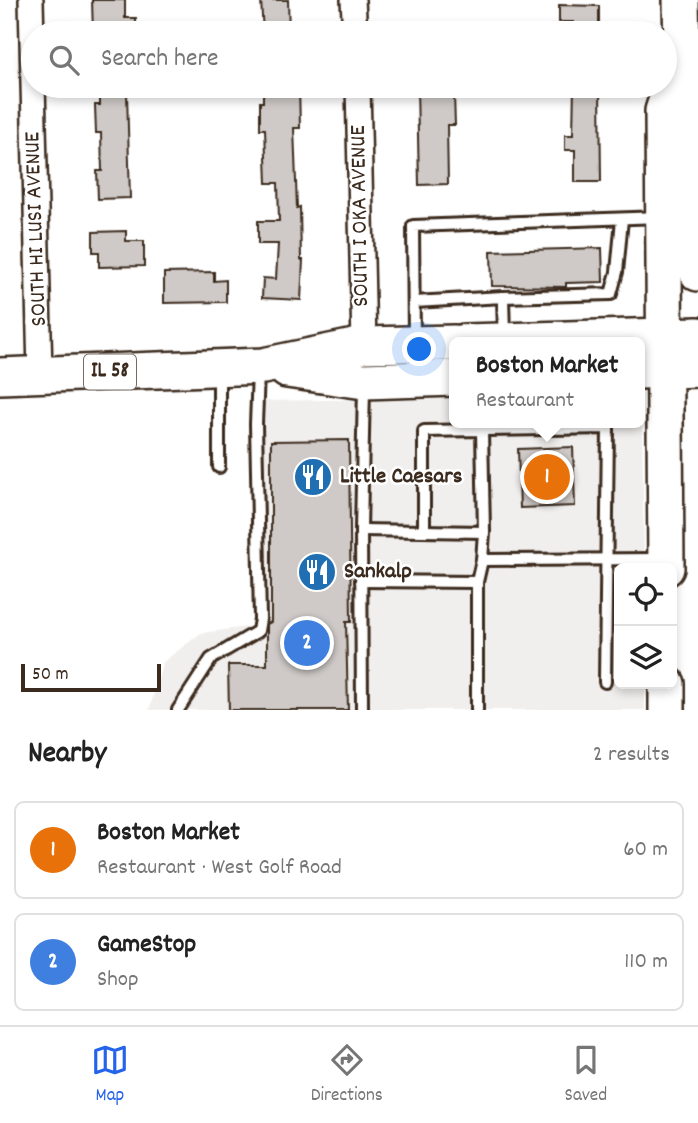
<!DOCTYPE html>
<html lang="en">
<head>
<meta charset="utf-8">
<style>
  body { margin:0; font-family:Dekko,sans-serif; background:#f6f6f6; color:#222 }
  .controls { position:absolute; right:21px; bottom:21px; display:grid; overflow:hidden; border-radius:10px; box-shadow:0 4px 10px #0003 }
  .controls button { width:63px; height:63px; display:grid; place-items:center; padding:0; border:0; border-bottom:2px solid #e0e0e0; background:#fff; color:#222; font:35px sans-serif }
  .scale { position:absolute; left:21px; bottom:18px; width:140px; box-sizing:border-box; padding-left:7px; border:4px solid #3b2a1e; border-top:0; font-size:19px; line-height:24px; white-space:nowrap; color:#3b2a1e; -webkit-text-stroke:5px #fff; paint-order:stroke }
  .you { position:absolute; left:420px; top:350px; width:24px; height:24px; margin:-18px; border:5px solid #fff; border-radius:50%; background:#1a73e8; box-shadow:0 0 0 10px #1a73e833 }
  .badge { display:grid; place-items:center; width:46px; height:46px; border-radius:50%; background:#2563eb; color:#fff; font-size:23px; font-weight:700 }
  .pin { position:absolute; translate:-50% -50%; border:4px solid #fff; box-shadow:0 2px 7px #0006 }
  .popup { position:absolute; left:449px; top:337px; width:196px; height:91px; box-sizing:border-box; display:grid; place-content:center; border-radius:10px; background:#fff; filter:drop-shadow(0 2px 5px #0005); font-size:23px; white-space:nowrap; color:#767676 }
  .popup b { font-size:26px; color:#222 }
  .popup::after { content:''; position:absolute; left:50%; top:100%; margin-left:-14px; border:14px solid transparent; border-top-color:#fff }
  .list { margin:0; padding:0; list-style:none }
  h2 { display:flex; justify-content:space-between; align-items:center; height:91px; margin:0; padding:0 28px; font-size:30px }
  h2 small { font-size:23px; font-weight:400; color:#767676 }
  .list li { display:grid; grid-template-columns:46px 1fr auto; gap:21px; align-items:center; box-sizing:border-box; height:98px; margin:0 14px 14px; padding:0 14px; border:2px solid #e0e0e0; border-radius:10px }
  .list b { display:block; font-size:26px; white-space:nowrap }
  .list p { margin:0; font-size:23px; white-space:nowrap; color:#767676 }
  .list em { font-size:23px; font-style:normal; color:#767676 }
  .icon { flex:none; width:38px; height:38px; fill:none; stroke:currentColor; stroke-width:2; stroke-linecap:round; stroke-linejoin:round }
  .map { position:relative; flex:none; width:698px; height:710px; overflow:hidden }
  .search { position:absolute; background:#fff; box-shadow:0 4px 10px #0003; left:21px; right:21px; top:21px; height:77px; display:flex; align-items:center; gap:18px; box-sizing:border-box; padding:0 24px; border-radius:38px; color:#767676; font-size:26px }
  .sheet { height:315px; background:#fff }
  nav { display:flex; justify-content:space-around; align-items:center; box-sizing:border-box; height:98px; border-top:2px solid #e0e0e0; background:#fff; font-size:19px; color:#767676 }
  nav a { display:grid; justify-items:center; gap:4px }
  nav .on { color:#2563eb }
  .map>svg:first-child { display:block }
  .built { fill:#f1efee }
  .building { fill:#cfcac7; stroke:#3b2a1e; stroke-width:2 }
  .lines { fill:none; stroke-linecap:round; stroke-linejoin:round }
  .service-casing { stroke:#3b2a1e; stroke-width:16 }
  .minor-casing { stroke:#3b2a1e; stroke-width:28 }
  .primary-casing { stroke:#3b2a1e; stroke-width:40 }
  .service { stroke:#fff; stroke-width:10 }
  .minor { stroke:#fff; stroke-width:23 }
  .primary { stroke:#fff; stroke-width:35 }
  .labels { text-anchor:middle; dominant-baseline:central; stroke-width:5; stroke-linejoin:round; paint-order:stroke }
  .shield { fill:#fff; stroke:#766a62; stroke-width:2 }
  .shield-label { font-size:21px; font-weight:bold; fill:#3b2a1e }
  .street-label { font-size:23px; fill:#3b2a1e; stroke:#fff }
  .poi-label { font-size:23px; font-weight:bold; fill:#3b2a1e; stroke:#fff; text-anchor:start }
</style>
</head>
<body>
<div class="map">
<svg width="698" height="710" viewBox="0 0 698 710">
  <rect width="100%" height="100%" fill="#fff"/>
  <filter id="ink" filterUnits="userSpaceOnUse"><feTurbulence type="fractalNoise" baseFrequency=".0143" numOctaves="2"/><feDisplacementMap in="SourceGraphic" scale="14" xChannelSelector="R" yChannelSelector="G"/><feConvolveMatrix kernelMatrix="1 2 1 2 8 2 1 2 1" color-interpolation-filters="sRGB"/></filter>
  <g filter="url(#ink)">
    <!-- built -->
    <polygon class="built" points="454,398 454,423 640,423 640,415 642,417 644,568 619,568 619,684 645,684 645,710 149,710 163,662 201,633 254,626 260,401"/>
    <!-- building -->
    <g class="building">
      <polygon points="92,0 125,0 125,18 136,18 136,33 93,33"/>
      <polygon points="261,0 288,0 289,33 263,33"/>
      <polygon points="559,5 599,6 599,33 573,33 573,22 559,22"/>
      <polygon points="100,86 120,86 120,93 127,93 130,198 98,199 97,171 102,171 101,133 96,133 95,105 100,105"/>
      <polygon points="275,86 299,86 300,128 294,128 297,208 300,207 301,260 303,260 301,300 262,298 263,278 276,279 278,244 258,244 258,221 279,221 278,183 267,183 265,129 260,129 260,102 263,102 263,94 275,94"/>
      <polygon points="417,86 446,86 446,95 454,95 455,125 447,125 448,184 419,185"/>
      <polygon points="574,86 600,86 601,182 575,182 575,150 565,150 565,135 573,135"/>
      <polygon points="126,231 126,241 144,241 144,266 99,267 99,252 93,252 93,232"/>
      <polygon points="602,248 603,282 566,283 566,287 492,286 491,251"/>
      <polygon points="214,272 214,281 226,280 226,302 164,303 164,273"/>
      <polygon points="349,440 351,622 346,622 348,710 229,710 228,665 267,665 267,624 271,622 271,441"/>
      <polygon points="573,447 575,506 520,508 518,449"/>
    </g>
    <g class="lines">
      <defs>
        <g id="service">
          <polyline points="503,297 611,294 617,272 622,219"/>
          <polyline points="414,302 503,297 504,335"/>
          <polyline points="414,340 413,226 661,217"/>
          <polyline points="219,371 219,467"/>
          <polyline points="482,430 608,428 605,682"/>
          <polyline points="361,530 484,532"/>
          <polyline points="424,531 424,431 482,430 484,532 482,560 477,582 477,710"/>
          <polyline points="482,560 660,559"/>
          <polyline points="361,581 477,582"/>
          <polyline points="178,710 211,659 258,631 260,619 256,424 258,372"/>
          <polyline points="362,710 361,530 364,387"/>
        </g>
        <g id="minor">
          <polyline points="31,0 40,374"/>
          <polyline points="353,0 355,33"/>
          <polyline points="358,86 364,345"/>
        </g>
        <g id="primary">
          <polyline points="681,0 682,53 697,112 698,273"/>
          <polyline points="464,342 698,335"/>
          <polyline points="287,370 364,381 454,378"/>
          <polyline points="640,371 698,369"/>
          <polyline points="0,376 263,366 364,345 454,343"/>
          <polyline points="666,568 663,111 682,53"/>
          <polyline points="667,684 667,710"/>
        </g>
      </defs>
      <!-- service casing -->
      <use href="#service" class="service-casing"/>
      <!-- minor casing -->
      <use href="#minor" class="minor-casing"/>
      <!-- primary casing -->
      <use href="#primary" class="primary-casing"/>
      <!-- service -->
      <use href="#service" class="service"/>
      <!-- minor -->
      <use href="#minor" class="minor"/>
      <!-- primary -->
      <use href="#primary" class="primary"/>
    </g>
  </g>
  <!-- icons -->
  <defs>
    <symbol id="restaurant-disc" viewBox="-11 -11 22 22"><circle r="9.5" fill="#1f6fb2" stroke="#fff"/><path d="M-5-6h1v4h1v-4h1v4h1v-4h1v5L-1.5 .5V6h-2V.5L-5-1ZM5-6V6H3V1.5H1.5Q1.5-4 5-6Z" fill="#fff"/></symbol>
  </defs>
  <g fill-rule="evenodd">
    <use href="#restaurant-disc" x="291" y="455" width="44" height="44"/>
    <use href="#restaurant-disc" x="295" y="550" width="44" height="44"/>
  </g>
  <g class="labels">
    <!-- shield labels -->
    <rect class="shield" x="84" y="354.5" width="52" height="35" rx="5"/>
    <g class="shield-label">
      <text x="110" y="372">IL 58</text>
    </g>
    <!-- street labels -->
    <g class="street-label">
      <text transform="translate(361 216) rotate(-91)">SOUTH I OKA AVENUE</text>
      <text transform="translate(37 229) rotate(-92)">SOUTH HI LUSI AVENUE</text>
    </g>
    <!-- poi labels -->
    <g class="poi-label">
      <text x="340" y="477">Little Caesars</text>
      <text x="344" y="572">Sankalp</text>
    </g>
  </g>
</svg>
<div class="controls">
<button><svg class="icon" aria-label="locate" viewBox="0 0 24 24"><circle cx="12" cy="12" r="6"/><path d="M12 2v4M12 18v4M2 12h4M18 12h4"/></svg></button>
<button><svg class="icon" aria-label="layers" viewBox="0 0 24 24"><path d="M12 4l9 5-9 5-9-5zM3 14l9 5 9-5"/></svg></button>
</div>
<div class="scale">50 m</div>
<div class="you"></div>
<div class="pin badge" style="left:547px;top:477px;background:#e8710a">1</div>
<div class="popup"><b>Boston Market</b>Restaurant</div>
<div class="pin badge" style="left:307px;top:643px;background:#3f7fe0">2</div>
<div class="search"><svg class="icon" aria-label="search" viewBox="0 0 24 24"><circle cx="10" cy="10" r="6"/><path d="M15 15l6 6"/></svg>Search here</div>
</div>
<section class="sheet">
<h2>Nearby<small>2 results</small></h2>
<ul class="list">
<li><span class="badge" style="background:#e8710a">1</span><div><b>Boston Market</b><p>Restaurant · West Golf Road</p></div><em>60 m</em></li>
<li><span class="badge" style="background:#3f7fe0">2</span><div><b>GameStop</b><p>Shop</p></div><em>110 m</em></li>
</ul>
</section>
<nav>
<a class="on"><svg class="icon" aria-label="map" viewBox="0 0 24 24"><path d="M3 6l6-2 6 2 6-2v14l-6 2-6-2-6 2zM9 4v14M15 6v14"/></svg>Map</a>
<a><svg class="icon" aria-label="directions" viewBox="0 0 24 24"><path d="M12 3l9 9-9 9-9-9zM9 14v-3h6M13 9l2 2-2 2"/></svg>Directions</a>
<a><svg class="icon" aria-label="saved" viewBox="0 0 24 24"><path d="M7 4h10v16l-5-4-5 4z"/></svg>Saved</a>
</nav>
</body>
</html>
